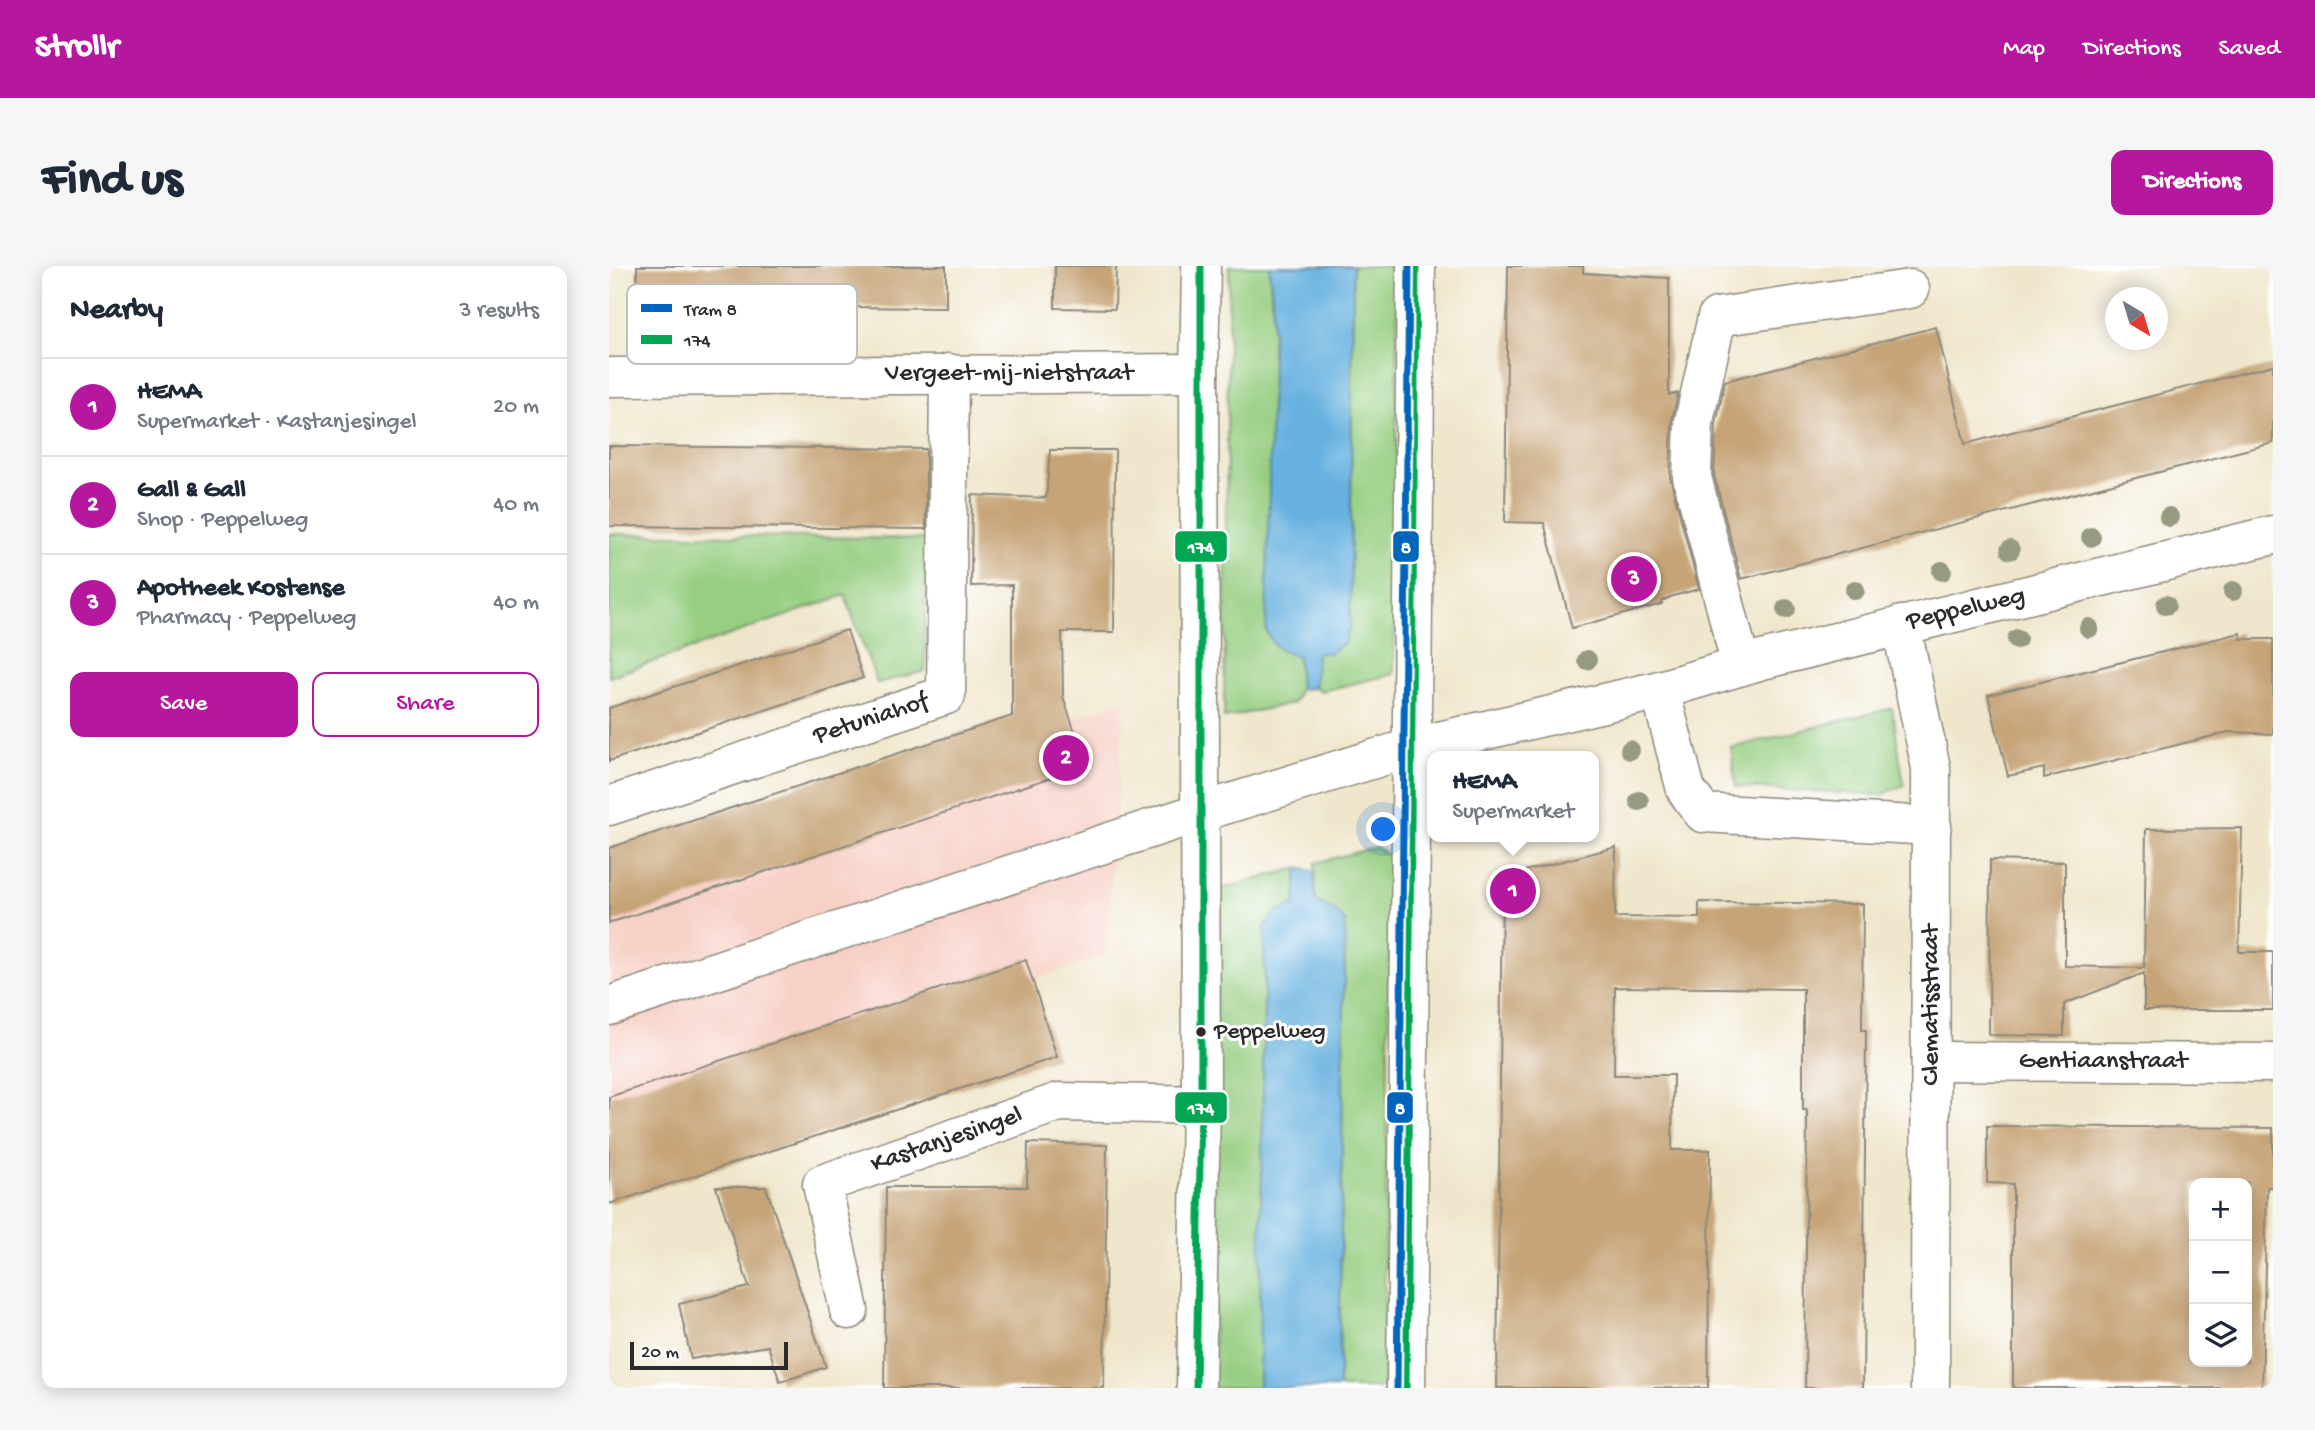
<!DOCTYPE html>
<html lang="en">
<head>
<meta charset="utf-8">
<style>
  body { margin:0; font-family:"Gochi Hand",sans-serif; background:#f6f6f7; color:#1f2937 }
  .controls { position:absolute; right:21px; bottom:21px; display:grid; overflow:hidden; border-radius:14px; box-shadow:0 4px 18px #0003 }
  .controls button { width:63px; height:63px; display:grid; place-items:center; padding:0; border:0; border-bottom:2px solid #e0e1e3; background:#fff; color:#1f2937; font:35px sans-serif }
  .compass { position:absolute; left:1496px; top:21px; width:63px; height:63px; border-radius:50%; background:#fff; box-shadow:0 4px 18px #0003; rotate:142deg }
  .scale { position:absolute; left:21px; bottom:18px; width:158px; box-sizing:border-box; padding-left:7px; border:4px solid #2b2b2b; border-top:0; font-size:19px; line-height:24px; white-space:nowrap; color:#2b2b2b; -webkit-text-stroke:5px #fff; paint-order:stroke }
  .you { position:absolute; left:775px; top:564px; width:24px; height:24px; margin:-18px; border:5px solid #fff; border-radius:50%; background:#1a73e8; box-shadow:0 0 0 10px #1a73e833 }
  .badge { display:grid; place-items:center; width:46px; height:46px; border-radius:50%; background:#b5179e; color:#fff; font-size:23px; font-weight:700 }
  .pin { position:absolute; translate:-50% -50%; border:4px solid #fff; box-shadow:0 2px 7px #0006 }
  .popup { position:absolute; left:818px; top:485px; width:172px; height:91px; box-sizing:border-box; display:grid; place-content:center; border-radius:14px; background:#fff; filter:drop-shadow(0 2px 5px #0005); font-size:23px; white-space:nowrap; color:#747a83 }
  .popup b { font-size:26px; color:#1f2937 }
  .popup::after { content:''; position:absolute; left:50%; top:100%; margin-left:-14px; border:14px solid transparent; border-top-color:#fff }
  .list { margin:0; padding:0; list-style:none }
  h2 { display:flex; justify-content:space-between; align-items:center; height:91px; margin:0; padding:0 28px; font-size:30px }
  h2 small { font-size:23px; font-weight:400; color:#747a83 }
  .list li { display:grid; grid-template-columns:46px 1fr auto; gap:21px; align-items:center; box-sizing:border-box; height:98px; padding:0 28px; border-top:2px solid #e0e1e3 }
  .list b { display:block; font-size:26px; white-space:nowrap }
  .list p { margin:0; font-size:23px; white-space:nowrap; color:#747a83 }
  .list em { font-size:23px; font-style:normal; color:#747a83 }
  .actions { display:flex; gap:14px; padding:21px 28px }
  .actions a { flex:1; padding:16px 0; border:2px solid #b5179e; border-radius:14px; text-align:center; font-size:24px; color:#b5179e }
  .actions .main { background:#b5179e; color:#fff }
  .icon { flex:none; width:38px; height:38px; fill:none; stroke:currentColor; stroke-width:2; stroke-linecap:round; stroke-linejoin:round }
  .map { position:relative; flex:none; width:1664px; height:1122px; overflow:hidden; border-radius:14px }
  header { display:flex; align-items:center; gap:42px; box-sizing:border-box; height:98px; padding:0 35px; background:#b5179e; color:#fff }
  header strong { font-size:33px }
  nav { display:flex; gap:38px; margin-inline-start:auto; font-size:24px }
  .intro { display:flex; align-items:center; justify-content:space-between; box-sizing:border-box; height:168px; padding:0 42px }
  h1 { margin:0; font-size:49px }
  .button { padding:18px 32px; border-radius:14px; background:#b5179e; color:#fff; font-size:24px; font-weight:700 }
  main { display:flex; gap:42px; padding:0 42px }
  aside { flex:1; background:#fff; border-radius:14px; box-shadow:0 4px 18px #0003 }
  .map>svg:first-child { display:block }
  .built { fill:#f7d1c7 }
  .green { fill:#97ce81; stroke:#617c56; stroke-width:2 }
  .water { fill:#66b1df; stroke:#486e85; stroke-width:2 }
  .building { fill:#c6a478; fill-rule:evenodd }
  .lines { fill:none; stroke-linecap:round; stroke-linejoin:round }
  .minor-casing { stroke:#8d887b; stroke-width:41 }
  .minor { stroke:#fff; stroke-width:38 }
  .bus-1-casing { stroke:#fff; stroke-width:12 }
  .bus-1 { stroke:#00a651; stroke-width:7 }
  .tram-1-casing { stroke:#fff; stroke-width:12 }
  .tram-1 { stroke:#0065bd; stroke-width:7 }
  .tree { fill:#959a81 }
  .bus-dot { fill:#2b2b2b; stroke:#fff; stroke-width:2.5 }
  .labels { text-anchor:middle; dominant-baseline:central; stroke-width:6; stroke-linejoin:round; paint-order:stroke }
  .bus-label { font-size:24px; fill:#2b2b2b; stroke:#fff; text-anchor:start }
  .street-label { font-size:26px; fill:#2b2b2b; stroke:#fff }
  .key { fill:#fff; stroke:#bfbfbf; stroke-width:2 }
  .key-label { font-size:19px; fill:#2b2b2b }
  .line-badge { stroke:#fff; stroke-width:2.5 }
  .badge-label { font-size:19px; text-anchor:middle; font-weight:bold; fill:#fff }
</style>
</head>
<body>
<header>
<strong>Strollr</strong>
<nav><a>Map</a><a>Directions</a><a>Saved</a></nav>
</header>
<div class="intro"><h1>Find us</h1><a class="button">Directions</a></div>
<main>
<aside>
<h2>Nearby<small>3 results</small></h2>
<ul class="list">
<li><span class="badge">1</span><div><b>HEMA</b><p>Supermarket · Kastanjesingel</p></div><em>20 m</em></li>
<li><span class="badge">2</span><div><b>Gall &amp; Gall</b><p>Shop · Peppelweg</p></div><em>40 m</em></li>
<li><span class="badge">3</span><div><b>Apotheek Kostense</b><p>Pharmacy · Peppelweg</p></div><em>40 m</em></li>
</ul>
<div class="actions"><a class="main">Save</a><a>Share</a></div>
</aside>
<div class="map">
<svg width="1664" height="1122" viewBox="0 0 1664 1122">
  <rect width="100%" height="100%" fill="#fff"/>
  <filter id="ink" filterUnits="userSpaceOnUse"><feTurbulence type="fractalNoise" baseFrequency=".0143" numOctaves="2"/><feDisplacementMap in="SourceGraphic" scale="14" xChannelSelector="R" yChannelSelector="G"/><feConvolveMatrix kernelMatrix="1 2 1 2 8 2 1 2 1" color-interpolation-filters="sRGB"/></filter>
  <filter id="wash" filterUnits="userSpaceOnUse"><feTurbulence type="fractalNoise" baseFrequency=".00686" numOctaves="4" result="noise"/><feDisplacementMap in="SourceGraphic" scale="28" xChannelSelector="R" yChannelSelector="G"/><feGaussianBlur stdDeviation="1.57" result="paint"/><feColorMatrix in="noise" values="0 0 0 0 0 0 0 0 0 0 0 0 0 0 0 0 0 1.4 0 .05"/><feComposite in="paint" operator="in"/></filter>
  <g filter="url(#wash)">
    <rect width="100%" height="100%" fill="#efe6cb"/>
    <!-- built -->
    <polygon class="built" points="516,434 496,690 0,851 0,614"/>
    <!-- green -->
    <g class="green">
      <polygon points="620,0 660,0 691,423 684,437 615,452"/>
      <polygon points="744,0 789,0 785,408 713,425 705,422 708,387 741,361"/>
      <polygon points="0,268 317,273 316,405 268,417 236,329 0,411"/>
      <polygon points="1283,442 1295,519 1272,529 1127,521 1122,482"/>
      <polygon points="767,581 782,592 774,1122 730,1122 736,657 706,634 706,597"/>
      <polygon points="689,602 686,639 665,647 656,662 650,1122 604,1122 608,624"/>
    </g>
    <!-- water -->
    <g class="water">
      <path d="M660,0H744L741,361L735,378L720,387H708L705,422L691,423L689,390C672,386 664,381 657,364L664,42Z"/>
      <polygon points="689,602 705,605 706,634 730,648 736,657 730,1122 650,1122 656,662 665,647 686,639"/>
    </g>
    <g id="blocks">
      <!-- building -->
      <g class="building">
        <polygon points="28,0 337,0 337,42 28,39"/>
        <polygon points="446,0 507,0 506,43 446,42"/>
        <polygon points="899,0 974,0 974,7 1060,12 1060,129 1069,127 1063,154 1061,211 1090,323 1064,330 1053,335 1053,338 963,362 935,257 896,256"/>
        <polygon points="1327,61 1356,178 1664,99 1664,177 1132,313 1105,209 1107,158 1116,115"/>
        <polygon points="0,180 317,183 317,263 0,260"/>
        <polygon points="441,184 506,184 505,366 453,366 454,430 477,500 0,657 0,582 403,450 403,319 362,320 363,229 437,232"/>
        <polygon points="238,364 254,412 0,495 0,442"/>
        <polygon points="1631,367 1632,373 1664,373 1664,468 1620,466 1435,512 1435,502 1399,510 1379,429"/>
        <polygon points="1633,562 1630,686 1664,686 1664,744 1535,744 1535,707 1455,738 1455,770 1380,769 1381,594 1456,596 1456,700 1535,702 1537,563"/>
        <polygon points="1007,581 1006,651 1090,652 1090,636 1254,638 1253,764 1257,764 1254,1122 1196,1122 1198,844 1194,844 1194,723 1006,721 1005,809 1064,809 1063,884 1101,884 1099,1122 888,1122 893,611"/>
        <polygon points="417,694 448,791 0,938 0,831"/>
        <path d="M1378,860L1664,862V921H1658L1653,1122H1404V918L1378,917ZM1585,917H1638V1096H1585Z"/>
        <polygon points="419,877 498,879 495,1122 275,1122 277,921 418,921"/>
        <polygon points="107,921 157,921 217,1101 171,1116 159,1080 82,1093 70,1038 140,1021"/>
      </g>
    </g>
  </g>
  <g filter="url(#ink)">
    <use href="#blocks" fill-opacity="0" stroke="#8d887b" stroke-width="2"/>
    <g class="lines">
      <defs>
        <g id="minor">
          <polyline points="0,111 590,107"/>
          <polyline points="1292,359 1322,502 1321,1122"/>
          <polyline points="1132,400 1083,211 1085,155 1108,51 1301,23"/>
          <polyline points="1051,424 1077,524 1094,547 1323,560"/>
          <polyline points="0,540 337,429 340,107"/>
          <polyline points="0,740 589,547 804,481 1051,424 1153,394 1664,269"/>
          <polyline points="1324,795 1664,797"/>
          <polyline points="240,1044 213,918 450,836 592,839"/>
          <polyline points="587,1122 592,839 590,107 592,0"/>
          <polyline points="797,1122 807,0"/>
        </g>
      </defs>
      <!-- minor casing -->
      <use href="#minor" class="minor-casing"/>
      <!-- minor -->
      <use href="#minor" class="minor"/>
      <defs>
        <g id="bus-1">
          <polyline points="587,1122 592,839 592,0"/>
          <polyline points="797,1122 807,0"/>
        </g>
      </defs>
      <!-- bus-1 casing -->
      <use href="#bus-1" class="bus-1-casing"/>
      <!-- bus-1 -->
      <use href="#bus-1" class="bus-1"/>
      <defs>
        <polyline id="tram-1" points="788,1122 800,0"/>
      </defs>
      <!-- tram-1 casing -->
      <use href="#tram-1" class="tram-1-casing"/>
      <!-- tram-1 -->
      <use href="#tram-1" class="tram-1"/>
    </g>
    <!-- trees -->
    <g class="tree">
      <circle cx="1560" cy="251" r="10"/>
      <circle cx="1482" cy="271" r="10"/>
      <circle cx="1401" cy="284" r="10"/>
      <circle cx="1333" cy="305" r="10"/>
      <circle cx="1246" cy="324" r="10"/>
      <circle cx="1624" cy="325" r="10"/>
      <circle cx="1557" cy="339" r="10"/>
      <circle cx="1177" cy="343" r="10"/>
      <circle cx="1480" cy="362" r="10"/>
      <circle cx="1408" cy="373" r="10"/>
      <circle cx="978" cy="394" r="10"/>
      <circle cx="1021" cy="484" r="10"/>
      <circle cx="1030" cy="535" r="10"/>
    </g>
  </g>
  <!-- markers -->
  <circle class="bus-dot" cx="592" cy="766" r="6"/>
  <g class="labels">
    <!-- bus labels -->
    <g class="bus-label">
      <text x="605" y="766">Peppelweg</text>
    </g>
    <!-- street labels -->
    <g class="street-label">
      <text x="400" y="108">Vergeet-mij-nietstraat</text>
      <text transform="translate(1357 344) rotate(-13)">Peppelweg</text>
      <text transform="translate(262 454) rotate(-18)">Petuniahof</text>
      <text transform="translate(1323 739) rotate(-90)">Clematisstraat</text>
      <text x="1494" y="796">Gentiaanstraat</text>
      <text transform="translate(338 875) rotate(-19)">Kastanjesingel</text>
    </g>
  </g>
  <!-- legend -->
  <rect x="18" y="18" width="230" height="80" rx="10" class="key"/>
  <rect x="32" y="38" width="31" height="8" fill="#0065bd"/>
  <rect x="32" y="69" width="31" height="9" fill="#00a651"/>
  <g class="key-label">
    <text x="75" y="49">Tram 8</text>
    <text x="75" y="80">174</text>
  </g>
  <g class="line-badge">
    <rect x="783" y="264" width="28" height="33" rx="7" fill="#0065bd"/>
    <rect x="565" y="264" width="54" height="33" rx="7" fill="#00a651"/>
    <rect x="777" y="825" width="28" height="33" rx="7" fill="#0065bd"/>
    <rect x="565" y="825" width="54" height="33" rx="7" fill="#00a651"/>
  </g>
  <g class="badge-label">
    <text x="797" y="287">8</text>
    <text x="592" y="287">174</text>
    <text x="791" y="848">8</text>
    <text x="592" y="848">174</text>
  </g>
</svg>
<div class="controls">
<button>+</button>
<button>−</button>
<button><svg class="icon" aria-label="layers" viewBox="0 0 24 24"><path d="M12 4l9 5-9 5-9-5zM3 14l9 5 9-5"/></svg></button>
</div>
<svg class="compass" viewBox="-18 -18 36 36"><path d="M0-13l5 13h-10z" fill="#e53935"/><path d="M0 13l5-13h-10z" fill="#747a83"/></svg>
<div class="scale">20 m</div>
<div class="you"></div>
<div class="pin badge" style="left:904px;top:625px">1</div>
<div class="popup"><b>HEMA</b>Supermarket</div>
<div class="pin badge" style="left:457px;top:492px">2</div>
<div class="pin badge" style="left:1025px;top:313px">3</div>
</div>
</main>
</body>
</html>
